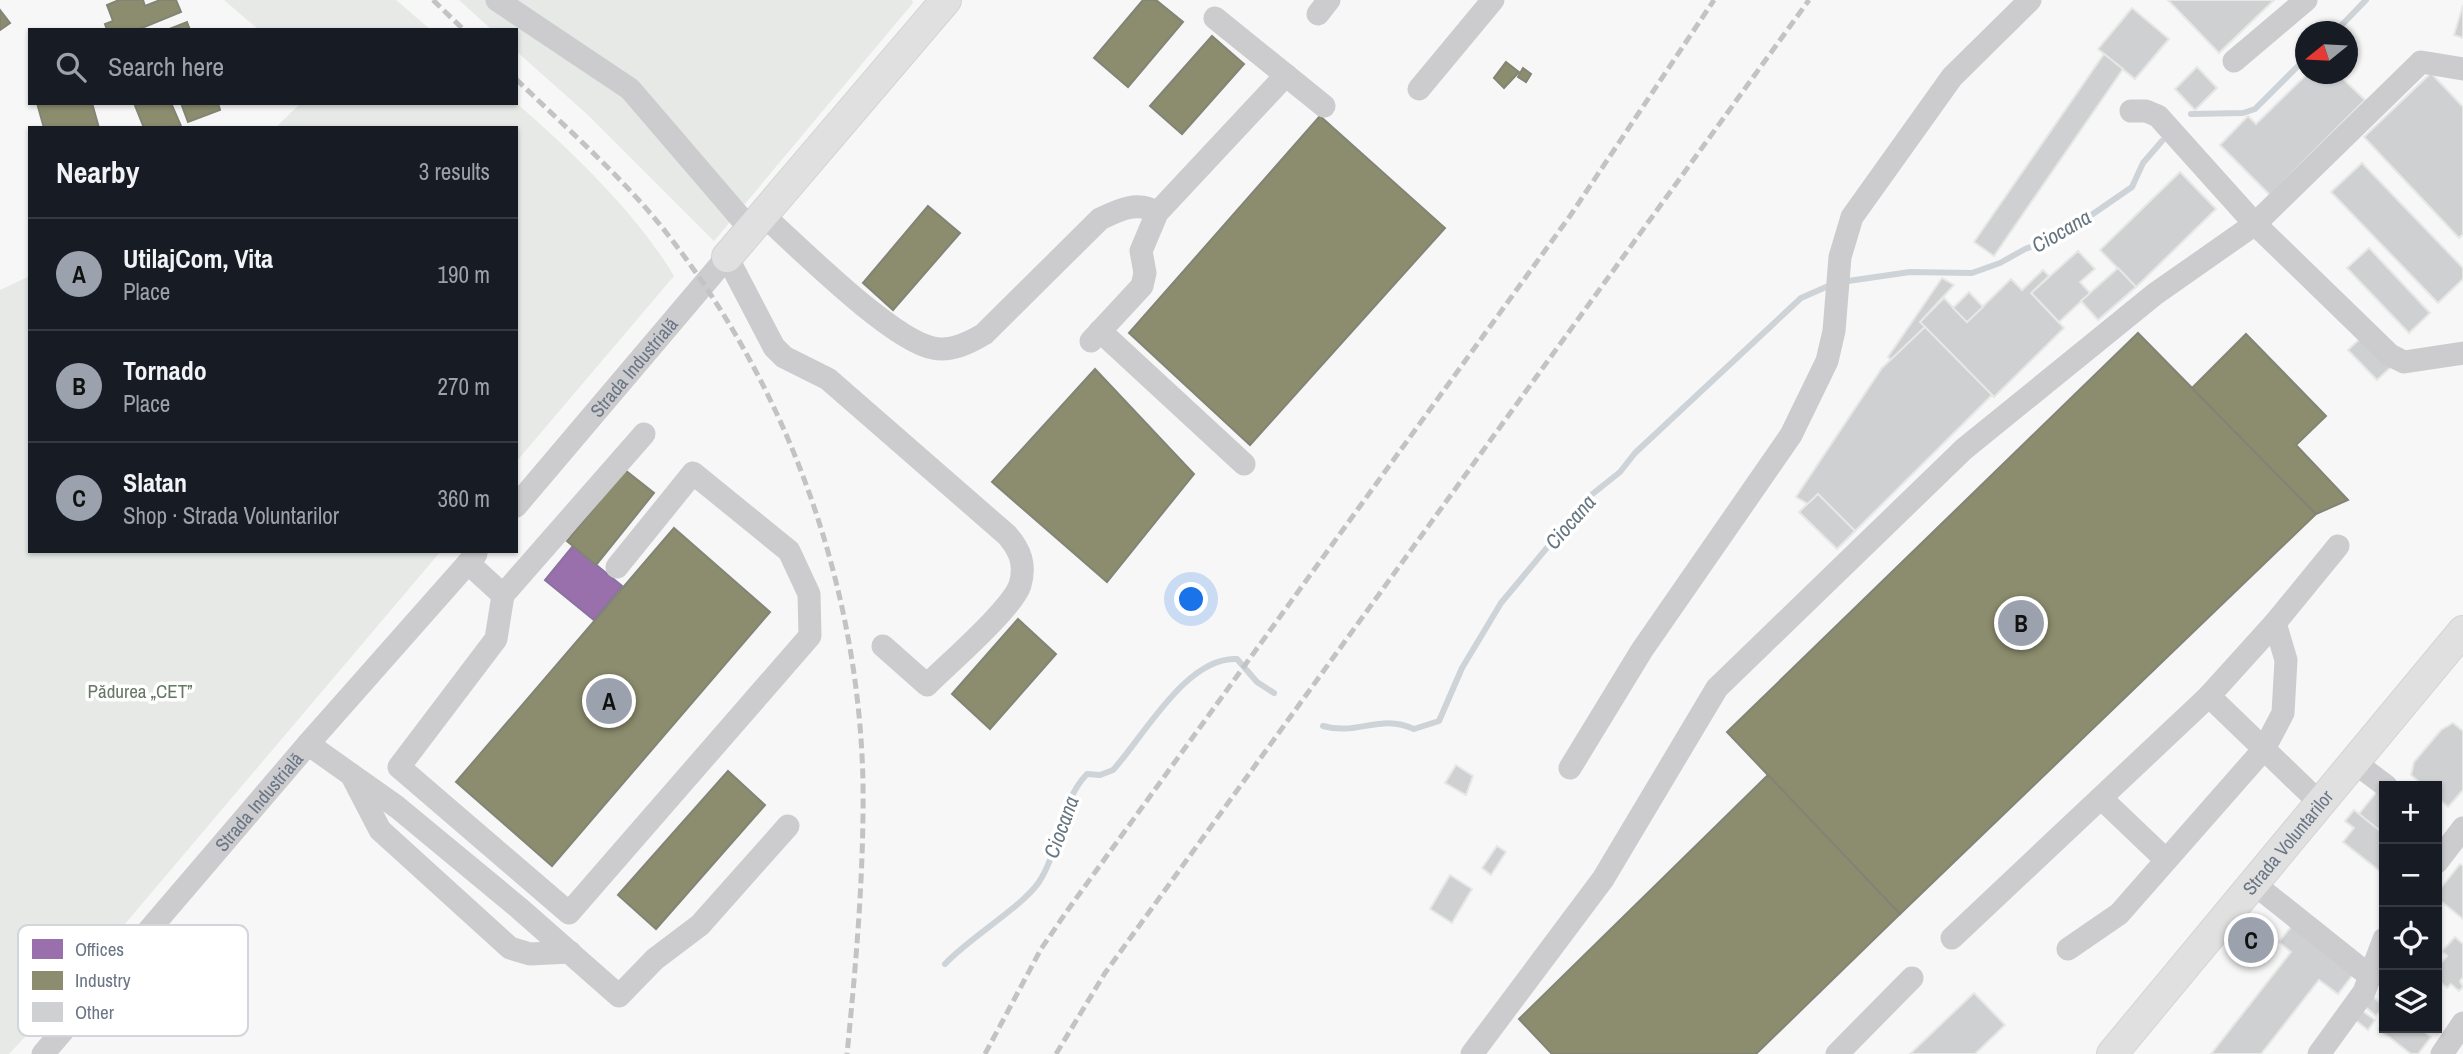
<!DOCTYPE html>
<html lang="en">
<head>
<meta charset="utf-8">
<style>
  body { margin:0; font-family:"Archivo Narrow",sans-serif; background:#242831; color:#f1f3f6 }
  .controls { position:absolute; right:21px; bottom:21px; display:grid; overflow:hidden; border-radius:0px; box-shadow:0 2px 5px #0004 }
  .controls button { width:63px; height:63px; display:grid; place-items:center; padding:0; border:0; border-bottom:2px solid #363941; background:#171b24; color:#f1f3f6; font:35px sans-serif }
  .compass { position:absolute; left:2295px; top:21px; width:63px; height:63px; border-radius:50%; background:#171b24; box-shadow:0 2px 5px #0004; rotate:252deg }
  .you { position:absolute; left:1192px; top:600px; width:24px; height:24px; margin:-18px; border:5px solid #fff; border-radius:50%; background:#1a73e8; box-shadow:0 0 0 10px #1a73e833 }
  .badge { display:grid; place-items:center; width:46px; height:46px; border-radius:50%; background:#9ba2ad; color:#111; font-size:23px; font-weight:700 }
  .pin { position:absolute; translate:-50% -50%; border:4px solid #fff; box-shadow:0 2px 7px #0006 }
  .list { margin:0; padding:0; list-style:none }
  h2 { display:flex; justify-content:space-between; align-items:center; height:91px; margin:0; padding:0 28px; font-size:30px }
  h2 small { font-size:23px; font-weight:400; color:#9ea1a6 }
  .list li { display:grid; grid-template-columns:46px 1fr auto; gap:21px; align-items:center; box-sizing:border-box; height:112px; padding:0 28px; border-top:2px solid #363941 }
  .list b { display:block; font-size:26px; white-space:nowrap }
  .list p { margin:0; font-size:23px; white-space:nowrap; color:#9ea1a6 }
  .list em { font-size:23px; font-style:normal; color:#9ea1a6 }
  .icon { flex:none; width:38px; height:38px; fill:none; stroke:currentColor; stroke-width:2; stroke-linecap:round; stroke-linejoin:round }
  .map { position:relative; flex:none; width:2463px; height:1054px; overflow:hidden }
  .search { position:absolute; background:#171b24; box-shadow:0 2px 5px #0004; left:28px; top:28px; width:490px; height:77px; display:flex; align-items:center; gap:18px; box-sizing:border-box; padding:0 24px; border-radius:0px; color:#9ea1a6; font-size:26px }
  .panel { position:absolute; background:#171b24; box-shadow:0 2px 5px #0004; left:28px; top:126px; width:490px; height:427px; border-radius:0px }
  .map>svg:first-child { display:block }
  .green { fill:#e6e9e5 }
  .offices { fill:#9970ab; stroke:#8b72a0; stroke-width:2 }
  .industry { fill:#8c8c6e; stroke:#828575; stroke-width:2 }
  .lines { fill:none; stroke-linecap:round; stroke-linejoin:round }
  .stream { stroke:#ced3d8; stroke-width:6 }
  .building { fill:#cfd0d1; stroke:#e7e7e6; stroke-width:2 }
  .major-casing { stroke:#d4d4d5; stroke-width:32 }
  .minor { stroke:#ccccce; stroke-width:23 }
  .major { stroke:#e0e0e1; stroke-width:30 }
  .rail { stroke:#c2c3c4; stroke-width:5; stroke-dasharray:10 5; stroke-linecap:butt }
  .labels { text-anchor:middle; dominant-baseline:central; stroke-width:7; stroke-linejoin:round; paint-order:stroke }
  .street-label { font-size:19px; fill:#6a7585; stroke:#fff }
  .park-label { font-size:19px; fill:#667764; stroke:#fff }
  .water-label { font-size:21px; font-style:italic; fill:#667580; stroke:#fff }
  .key { fill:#fff; stroke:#d2d6da; stroke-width:2 }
  .key-label { font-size:19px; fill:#6a7585 }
</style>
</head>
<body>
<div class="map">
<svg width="2463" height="1054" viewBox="0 0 2463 1054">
  <rect width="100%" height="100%" fill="#f7f7f7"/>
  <!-- green -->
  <g class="green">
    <polygon points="224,0 396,0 431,30 259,30"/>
    <polygon points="459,0 912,0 913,3 714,241 588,115 516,51 516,30 492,30"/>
    <path d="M301,103H516C570,149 638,215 674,276L516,462V128H275Z"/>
    <polygon points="30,276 30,551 441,551 69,990 9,1054 0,1054 0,290"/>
  </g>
  <!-- offices -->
  <polygon class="offices" points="573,546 622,586 594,620 545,580"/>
  <!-- industry -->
  <g class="industry">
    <polygon points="119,0 143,0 145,6 160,0 176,0 181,12 137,30 107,30 105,24 113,21 107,5"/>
    <polygon points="1143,0 1156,0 1183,22 1128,87 1094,58"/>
    <polygon points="0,10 10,23 0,30"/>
    <polygon points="187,22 190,30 167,30"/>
    <polygon points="1212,36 1244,64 1182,134 1150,106"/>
    <polygon points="1506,62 1519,72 1504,88 1494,78"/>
    <polygon points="1523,68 1531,74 1526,82 1518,77"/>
    <polygon points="37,103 92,103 99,128 44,128"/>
    <polygon points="134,103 171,103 181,126 144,128"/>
    <polygon points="181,103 218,103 220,110 188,122"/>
    <polygon points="1320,116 1445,228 1250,445 1129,333"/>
    <polygon points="928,206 960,233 893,310 863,283"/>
    <polygon points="2138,333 2316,514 1900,914 1727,732"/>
    <polygon points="2246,334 2326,416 2296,445 2348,500 2316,514 2192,388"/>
    <polygon points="1095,369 1194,474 1107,582 992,482"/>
    <polygon points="625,470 654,493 596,565 567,541"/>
    <polygon points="674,528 770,612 552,866 456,782"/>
    <polygon points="1018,619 1056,654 990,729 952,694"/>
    <polygon points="728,771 765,805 656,929 618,895"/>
    <polygon points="1768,775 1900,914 1756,1054 1552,1054 1519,1019"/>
  </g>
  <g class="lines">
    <!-- stream -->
    <g class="stream">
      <polyline points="2335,32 2366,0"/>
      <polyline points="2191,114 2243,113 2255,109 2306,58"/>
      <polyline points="1848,281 1910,272 1972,273 2000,263 2025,249 2061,236 2132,187 2143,163 2162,141"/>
      <path d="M1323,726C1358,736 1380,713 1414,729L1439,721L1462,668L1501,603L1590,496L1620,472L1635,453L1801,298L1833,284"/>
      <path d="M945,964C969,938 1022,907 1039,882C1061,848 1059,803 1087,774L1100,775L1113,770C1144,736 1187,656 1237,659L1257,682L1274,693"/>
    </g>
  </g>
  <!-- building -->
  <g class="building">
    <polygon points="2168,0 2274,0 2219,53"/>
    <polygon points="2463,5 2463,38 2454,35"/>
    <polygon points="2132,8 2169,39 2135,79 2098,49"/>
    <polygon points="2104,54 2123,69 1994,256 1974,242"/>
    <polygon points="2197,67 2217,88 2195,110 2175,89"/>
    <polygon points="2431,73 2463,107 2463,234 2459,238 2364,137"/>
    <polygon points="2307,74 2338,74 2365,100 2270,195 2220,145 2248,116 2256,124"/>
    <polygon points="2362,163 2463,268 2463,279 2438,303 2331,192"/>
    <polygon points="2180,172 2216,209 2136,287 2100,250"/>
    <polygon points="2369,248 2430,313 2409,333 2347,268"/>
    <polygon points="2078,251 2095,269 2080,282 2090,293 2059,322 2031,293"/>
    <polygon points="2118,268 2136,287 2098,320 2081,301"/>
    <polygon points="2043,270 2049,276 2031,293 2064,328 1994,397 1920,322 1944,298 1967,322 2011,279 2022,290"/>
    <polygon points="1942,278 1954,285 1920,322 1925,327 1891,360 1888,357"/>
    <polygon points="1969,292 1983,307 1967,322 1953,308"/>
    <polygon points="1925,327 1992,395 1855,531 1818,494 1808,504 1796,497 1882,368"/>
    <polygon points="2363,336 2392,366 2377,380 2348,350"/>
    <polygon points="1818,494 1855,531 1837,549 1799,512"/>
    <polygon points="2453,723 2463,731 2463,790 2448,807 2437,797 2437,786 2424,786 2411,775 2414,762 2441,730"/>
    <polygon points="1456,765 1473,776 1466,795 1445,783"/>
    <polygon points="2379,789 2384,793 2384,834 2359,814"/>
    <polygon points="2354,810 2384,834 2384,867 2381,872 2343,842 2354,828 2345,821"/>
    <polygon points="1497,846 1506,852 1491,875 1482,868"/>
    <polygon points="2460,864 2463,866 2463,919 2437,898 2437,893"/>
    <polygon points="1450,875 1472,889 1452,923 1430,909"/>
    <polygon points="2294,923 2355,972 2338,994 2319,980 2261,1054 2211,1054 2291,952 2279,942"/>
    <polygon points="2455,937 2463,944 2463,977 2460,981 2463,987 2459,991 2451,984 2447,988 2437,979 2437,968 2447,956 2442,951"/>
    <polygon points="1974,993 2005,1025 1975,1054 1910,1054"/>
    <polygon points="2371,995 2384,1006 2376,1016 2363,1005"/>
    <polygon points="2361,1010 2375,1020 2368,1030 2354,1019"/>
    <polygon points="2384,1023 2384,1028 2424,1028 2422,1030 2431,1037 2418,1054 2411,1054 2379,1029"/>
  </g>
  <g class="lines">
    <defs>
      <g id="major">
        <polyline points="727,257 946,0"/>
        <path id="s3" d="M2112,1054L2463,631"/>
      </g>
    </defs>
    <!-- major casing -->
    <use href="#major" class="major-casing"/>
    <!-- minor -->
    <g class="minor">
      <polyline points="497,0 630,89 751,230"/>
      <polyline points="1318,14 1329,0"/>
      <polyline points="1215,18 1324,106"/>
      <polyline points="2234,61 2306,0"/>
      <polyline points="1419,89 1493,0"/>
      <polyline points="2131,111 2146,111 2158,116 2255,224 2390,355 2404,362 2463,353"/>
      <path d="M763,215C799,247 891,340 933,348C951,352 969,343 984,334L1100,219C1119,210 1138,200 1157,213"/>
      <polyline points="1100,331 1244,464"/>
      <polyline points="1091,341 1142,286 1145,273 1141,251 1157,213 1286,75"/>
      <path id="s1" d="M516,506L727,257L774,347L784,357L828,379L1007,535C1020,550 1026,564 1020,585C1012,609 948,664 927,685L883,646"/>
      <polyline points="468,563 503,595 496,639 399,767 569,913 810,636 809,594 789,551 693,473 617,567"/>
      <polyline points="503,595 644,434"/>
      <polyline points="2209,696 2320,803"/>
      <polyline points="308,744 397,807 519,908 619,996 655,959 700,925 788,826"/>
      <polyline points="2353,761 2386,786"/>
      <polyline points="1570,768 1642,650 1791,435 1827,361 1834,331 1840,257 1852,217 1952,77 2030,0"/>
      <polyline points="352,776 380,830 510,948 530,954 570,952"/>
      <polyline points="2101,798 2166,860"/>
      <polyline points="2437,862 2463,828"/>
      <polyline points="2253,883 2371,977"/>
      <polyline points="1952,938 2209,696 2275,623 2338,546"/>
      <polyline points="2068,949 2119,914 2264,749 2283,713 2286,660 2275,623"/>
      <path id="s2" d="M43,1054L308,744L476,554"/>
      <polyline points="1472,1054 1603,879 1717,688 1964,449 2155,294 2255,224 2421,62 2463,69"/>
      <polyline points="1837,1054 1912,978"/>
      <polyline points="2319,1054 2364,992 2384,939"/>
      <polyline points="2442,1054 2463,1023"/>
    </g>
    <!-- major -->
    <use href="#major" class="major"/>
    <!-- rail -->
    <g class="rail">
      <polyline points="433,0 464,30"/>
      <path d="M516,79C565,127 618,173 661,226C786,382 859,583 863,783C864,873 856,965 847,1054"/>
      <polyline points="985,1054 1041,949 1067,911 1570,216 1714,0"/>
      <polyline points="1056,1054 1105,973 1809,0"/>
    </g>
  </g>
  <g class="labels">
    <!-- street labels -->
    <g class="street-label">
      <text stroke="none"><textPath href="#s1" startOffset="182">Strada Industrială</textPath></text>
      <text stroke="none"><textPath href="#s2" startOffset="332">Strada Industrială</textPath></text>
      <text stroke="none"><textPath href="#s3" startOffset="275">Strada Voluntarilor</textPath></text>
    </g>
    <!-- park labels -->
    <g class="park-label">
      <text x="140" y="691">Pădurea „CET”</text>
    </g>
    <!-- water labels -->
    <g class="water-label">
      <text transform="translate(2061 231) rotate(-30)">Ciocana</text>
      <text transform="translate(1570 522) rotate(-49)">Ciocana</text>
      <text transform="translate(1061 827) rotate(-70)">Ciocana</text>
    </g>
  </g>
  <!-- legend -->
  <rect x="18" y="925" width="230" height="111" rx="10" class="key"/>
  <rect x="32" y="939" width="31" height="20" fill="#9970ab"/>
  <rect x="32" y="971" width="31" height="19" fill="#8c8c6e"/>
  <rect x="32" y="1002" width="31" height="20" fill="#cfd0d1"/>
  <g class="key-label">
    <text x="75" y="956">Offices</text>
    <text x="75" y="987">Industry</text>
    <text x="75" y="1019">Other</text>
  </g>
</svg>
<div class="controls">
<button>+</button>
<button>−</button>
<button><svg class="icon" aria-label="locate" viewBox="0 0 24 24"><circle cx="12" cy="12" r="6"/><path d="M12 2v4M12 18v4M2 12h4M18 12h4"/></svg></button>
<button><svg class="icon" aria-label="layers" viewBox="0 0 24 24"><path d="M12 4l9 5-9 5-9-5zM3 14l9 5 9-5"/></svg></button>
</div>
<svg class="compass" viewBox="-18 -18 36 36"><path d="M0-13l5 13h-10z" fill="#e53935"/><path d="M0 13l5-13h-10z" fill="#9ea1a6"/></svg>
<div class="you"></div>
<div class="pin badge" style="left:609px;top:701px">A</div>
<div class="pin badge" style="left:2021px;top:623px">B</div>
<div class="pin badge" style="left:2251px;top:940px">C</div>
<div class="search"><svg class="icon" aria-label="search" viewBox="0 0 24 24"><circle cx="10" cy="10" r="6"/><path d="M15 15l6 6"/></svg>Search here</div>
<section class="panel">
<h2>Nearby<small>3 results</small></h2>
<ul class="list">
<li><span class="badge">A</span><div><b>UtilajCom, Vita</b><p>Place</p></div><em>190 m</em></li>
<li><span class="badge">B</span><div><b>Tornado</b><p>Place</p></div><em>270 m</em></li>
<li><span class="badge">C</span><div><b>Slatan</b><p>Shop · Strada Voluntarilor</p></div><em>360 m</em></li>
</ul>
</section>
</div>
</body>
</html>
